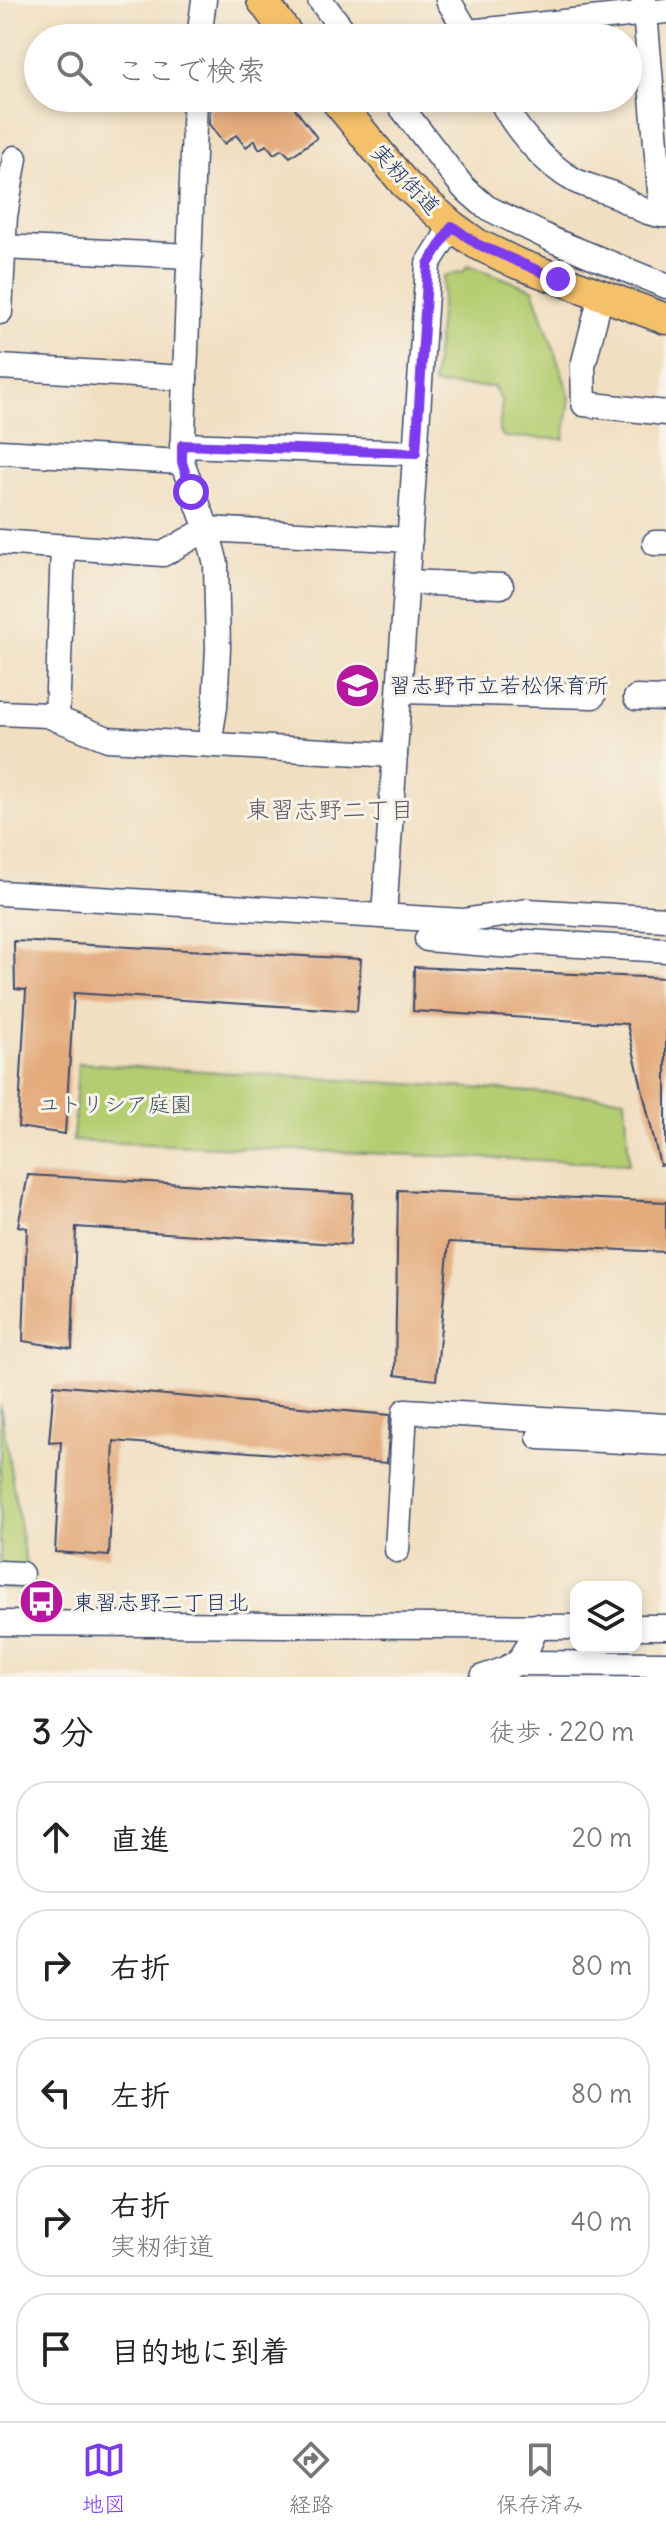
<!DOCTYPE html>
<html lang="ja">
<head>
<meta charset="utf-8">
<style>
  body { margin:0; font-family:Delius,"Klee One",sans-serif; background:#f6f6f6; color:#222 }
  .controls { position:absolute; right:24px; bottom:24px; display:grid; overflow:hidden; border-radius:16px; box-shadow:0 4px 12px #0003 }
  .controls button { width:72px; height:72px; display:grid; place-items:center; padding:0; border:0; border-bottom:2px solid #e0e0e0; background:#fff; color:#222; font:40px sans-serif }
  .stop { position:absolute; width:24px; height:24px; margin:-18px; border:6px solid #7c3aed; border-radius:50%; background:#fff }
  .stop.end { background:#7c3aed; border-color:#fff; box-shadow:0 2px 8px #0008 }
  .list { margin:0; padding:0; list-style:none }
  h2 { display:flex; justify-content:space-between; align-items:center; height:104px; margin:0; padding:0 32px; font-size:34px }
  h2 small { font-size:26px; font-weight:400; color:#767676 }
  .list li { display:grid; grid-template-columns:52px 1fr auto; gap:24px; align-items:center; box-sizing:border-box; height:112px; margin:0 16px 16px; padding:0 16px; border:2px solid #e0e0e0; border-radius:32px }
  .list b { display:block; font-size:30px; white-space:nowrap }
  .list p { margin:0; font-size:26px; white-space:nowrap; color:#767676 }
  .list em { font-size:26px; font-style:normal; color:#767676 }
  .icon { flex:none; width:44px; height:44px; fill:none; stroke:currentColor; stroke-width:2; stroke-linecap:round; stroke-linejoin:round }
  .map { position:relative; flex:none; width:666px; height:1677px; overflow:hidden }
  .search { position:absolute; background:#fff; box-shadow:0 4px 12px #0003; left:24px; right:24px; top:24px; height:88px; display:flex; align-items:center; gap:20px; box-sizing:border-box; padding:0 28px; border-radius:44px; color:#767676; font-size:30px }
  .sheet { height:744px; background:#fff }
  nav { display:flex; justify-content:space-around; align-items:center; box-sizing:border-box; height:112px; border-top:2px solid #e0e0e0; background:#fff; font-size:22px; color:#767676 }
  nav a { display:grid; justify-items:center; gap:4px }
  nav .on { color:#7c3aed }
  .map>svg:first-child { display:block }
  .green { fill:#b5cd71; stroke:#687e68; stroke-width:2 }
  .building { fill:#e4ab7b }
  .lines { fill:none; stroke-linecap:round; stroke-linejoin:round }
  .minor-casing { stroke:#3b496d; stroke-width:27 }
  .major-casing { stroke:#3b496d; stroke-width:33 }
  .minor { stroke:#fff; stroke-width:24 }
  .major { stroke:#f4c16b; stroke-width:30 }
  .route { stroke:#7c3aed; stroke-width:10 }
  .labels { text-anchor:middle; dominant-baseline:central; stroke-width:6; stroke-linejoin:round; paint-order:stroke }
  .street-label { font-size:22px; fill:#1b2f5e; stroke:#f7f3e8 }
  .poi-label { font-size:22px; fill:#1b2f5e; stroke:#f7f3e8; text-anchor:start }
  .park-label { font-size:22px; fill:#425663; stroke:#f7f3e8 }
  .neighbourhood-label { font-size:24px; fill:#615a68; stroke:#f7f3e8 }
</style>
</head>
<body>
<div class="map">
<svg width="666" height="1677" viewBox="0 0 666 1677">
  <rect width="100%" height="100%" fill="#f7f3e8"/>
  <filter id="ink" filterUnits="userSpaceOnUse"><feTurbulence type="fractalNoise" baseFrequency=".0125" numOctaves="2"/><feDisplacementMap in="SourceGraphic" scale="16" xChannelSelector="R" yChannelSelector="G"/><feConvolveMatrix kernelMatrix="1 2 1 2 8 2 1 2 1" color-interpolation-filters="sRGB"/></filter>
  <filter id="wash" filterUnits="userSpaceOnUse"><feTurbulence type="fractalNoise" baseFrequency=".006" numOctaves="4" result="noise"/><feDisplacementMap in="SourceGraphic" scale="32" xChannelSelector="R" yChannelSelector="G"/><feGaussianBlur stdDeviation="1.8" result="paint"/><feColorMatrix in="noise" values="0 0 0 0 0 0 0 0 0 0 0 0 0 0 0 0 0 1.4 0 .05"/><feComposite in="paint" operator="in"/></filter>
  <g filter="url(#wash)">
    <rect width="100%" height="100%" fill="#f1dfc1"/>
    <!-- green -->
    <g class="green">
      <polygon points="468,265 533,289 570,397 564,439 504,437 499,432 502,402 494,387 433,385 444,276 464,271"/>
      <polygon points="78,1063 625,1098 629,1164 73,1141"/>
      <polygon points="0,1405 30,1590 0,1589"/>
    </g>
    <g id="blocks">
      <!-- building -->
      <g class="building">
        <polygon points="226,98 287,98 317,138 290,157 282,149 274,154 267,145 259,149 255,140 246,147 236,135 224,144 209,124 210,110"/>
        <polygon points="14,941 361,959 357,1011 74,993 65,1134 18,1127 26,990 15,989"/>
        <polygon points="414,967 666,978 666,1164 660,1165 627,1024 413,1011"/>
        <polygon points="28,1175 353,1194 350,1245 76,1227 72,1349 23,1341 27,1228 18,1226"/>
        <polygon points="398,1190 666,1202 666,1252 449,1242 436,1380 395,1375"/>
        <polygon points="54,1385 390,1415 387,1463 114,1441 109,1556 55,1552 61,1441 49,1442"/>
      </g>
    </g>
  </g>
  <g filter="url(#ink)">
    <use href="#blocks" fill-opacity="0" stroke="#3b496d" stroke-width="2"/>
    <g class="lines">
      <defs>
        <g id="minor">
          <polyline points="320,0 349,38"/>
          <polyline points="448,0 471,38"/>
          <polyline points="644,0 662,215"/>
          <polyline points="468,32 666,11"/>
          <polyline points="199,38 204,0"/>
          <polyline points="195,98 182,462 207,529 216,564 218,648 215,707 209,744"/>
          <polyline points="394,98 463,187 486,207 555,241 666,286"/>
          <path d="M500,98C513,127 546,165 574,180C587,187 602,189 615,195C633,204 645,215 666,215"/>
          <polyline points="3,247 190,256"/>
          <polyline points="601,295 583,366 584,404 666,413"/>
          <polyline points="0,312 5,216 15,158"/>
          <polyline points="0,367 185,378"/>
          <polyline points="182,445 416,453"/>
          <polyline points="0,452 182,462"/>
          <polyline points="0,542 163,554 207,529 410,540"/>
          <polyline points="655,543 666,543"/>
          <polyline points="407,582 501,586"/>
          <polyline points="400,691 593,696"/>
          <polyline points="636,698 666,699"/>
          <polyline points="0,713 47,715 108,739 395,755"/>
          <polyline points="57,719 63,547"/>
          <polyline points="0,893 463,921 527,911 666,919"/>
          <polyline points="384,916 428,264 452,226"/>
          <polyline points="427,939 512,946 527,942 666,950"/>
          <polyline points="539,1437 666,1443"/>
          <polyline points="397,1550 405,1411 666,1426"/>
          <polyline points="0,1573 21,1574"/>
          <polyline points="0,1623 576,1627"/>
          <polyline points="636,1627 666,1627"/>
          <polyline points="517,1663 666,1664"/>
          <path d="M483,1677C519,1666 524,1661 536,1626"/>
        </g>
        <g id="major">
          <polyline points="262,0 290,38"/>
          <polyline points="334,98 404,183 452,226 477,244 516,263 666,319"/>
        </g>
      </defs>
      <!-- minor casing -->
      <use href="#minor" class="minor-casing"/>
      <!-- major casing -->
      <use href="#major" class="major-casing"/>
      <!-- minor -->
      <use href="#minor" class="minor"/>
      <!-- major -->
      <use href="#major" class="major"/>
    </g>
  </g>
  <g class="lines" filter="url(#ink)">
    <!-- route -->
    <polyline class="route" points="191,492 182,462 182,445 416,453 428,264 452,226 477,244 558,279"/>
  </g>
  <!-- icons -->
  <defs>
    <symbol id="school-disc" viewBox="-11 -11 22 22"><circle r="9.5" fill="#b5179e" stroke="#f7f3e8"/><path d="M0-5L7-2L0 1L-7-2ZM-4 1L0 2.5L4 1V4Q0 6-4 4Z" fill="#fff"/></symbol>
    <symbol id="bus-disc" viewBox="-11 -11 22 22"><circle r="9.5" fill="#b5179e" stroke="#f7f3e8"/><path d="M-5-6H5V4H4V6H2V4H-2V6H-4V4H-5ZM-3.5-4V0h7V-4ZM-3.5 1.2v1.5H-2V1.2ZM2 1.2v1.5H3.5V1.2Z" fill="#fff"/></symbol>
  </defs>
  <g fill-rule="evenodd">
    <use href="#school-disc" x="332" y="660" width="51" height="51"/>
    <use href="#bus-disc" x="16" y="1576" width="51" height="51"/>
  </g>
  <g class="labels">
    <!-- street labels -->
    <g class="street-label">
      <text transform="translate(406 179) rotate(46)">実籾街道</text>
    </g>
    <!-- poi labels -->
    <g class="poi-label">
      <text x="389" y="685">習志野市立若松保育所</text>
      <text x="73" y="1602">東習志野二丁目北</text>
    </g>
    <!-- park labels -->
    <g class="park-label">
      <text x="115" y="1104">ユトリシア庭園</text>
    </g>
    <!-- neighbourhood labels -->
    <g class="neighbourhood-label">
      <text x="330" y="809">東習志野二丁目</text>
    </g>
  </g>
</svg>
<div class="controls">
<button><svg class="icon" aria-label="layers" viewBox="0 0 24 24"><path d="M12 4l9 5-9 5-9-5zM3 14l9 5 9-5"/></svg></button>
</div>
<div class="stop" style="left:191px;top:492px"></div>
<div class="stop end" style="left:558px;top:279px"></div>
<div class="search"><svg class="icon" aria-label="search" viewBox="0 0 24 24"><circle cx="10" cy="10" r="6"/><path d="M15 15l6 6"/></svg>ここで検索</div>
</div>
<section class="sheet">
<h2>3 分<small>徒歩 · 220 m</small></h2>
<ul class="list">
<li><svg class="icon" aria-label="ahead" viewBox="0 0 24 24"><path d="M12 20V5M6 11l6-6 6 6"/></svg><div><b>直進</b></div><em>20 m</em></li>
<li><svg class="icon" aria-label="right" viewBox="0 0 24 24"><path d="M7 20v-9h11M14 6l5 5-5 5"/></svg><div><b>右折</b></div><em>80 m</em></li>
<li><svg class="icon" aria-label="left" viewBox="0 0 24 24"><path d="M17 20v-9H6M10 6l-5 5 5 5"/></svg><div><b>左折</b></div><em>80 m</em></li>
<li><svg class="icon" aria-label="right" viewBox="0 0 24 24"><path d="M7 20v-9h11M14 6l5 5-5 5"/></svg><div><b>右折</b><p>実籾街道</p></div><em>40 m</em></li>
<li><svg class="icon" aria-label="arrive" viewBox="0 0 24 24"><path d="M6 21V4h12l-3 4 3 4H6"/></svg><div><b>目的地に到着</b></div></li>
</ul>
</section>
<nav>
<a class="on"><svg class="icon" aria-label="map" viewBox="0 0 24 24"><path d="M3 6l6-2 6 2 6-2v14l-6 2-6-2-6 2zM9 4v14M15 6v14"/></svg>地図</a>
<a><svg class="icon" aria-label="directions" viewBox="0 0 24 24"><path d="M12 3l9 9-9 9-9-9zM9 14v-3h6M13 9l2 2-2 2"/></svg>経路</a>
<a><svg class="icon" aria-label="saved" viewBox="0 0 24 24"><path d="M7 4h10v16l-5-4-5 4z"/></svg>保存済み</a>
</nav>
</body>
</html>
